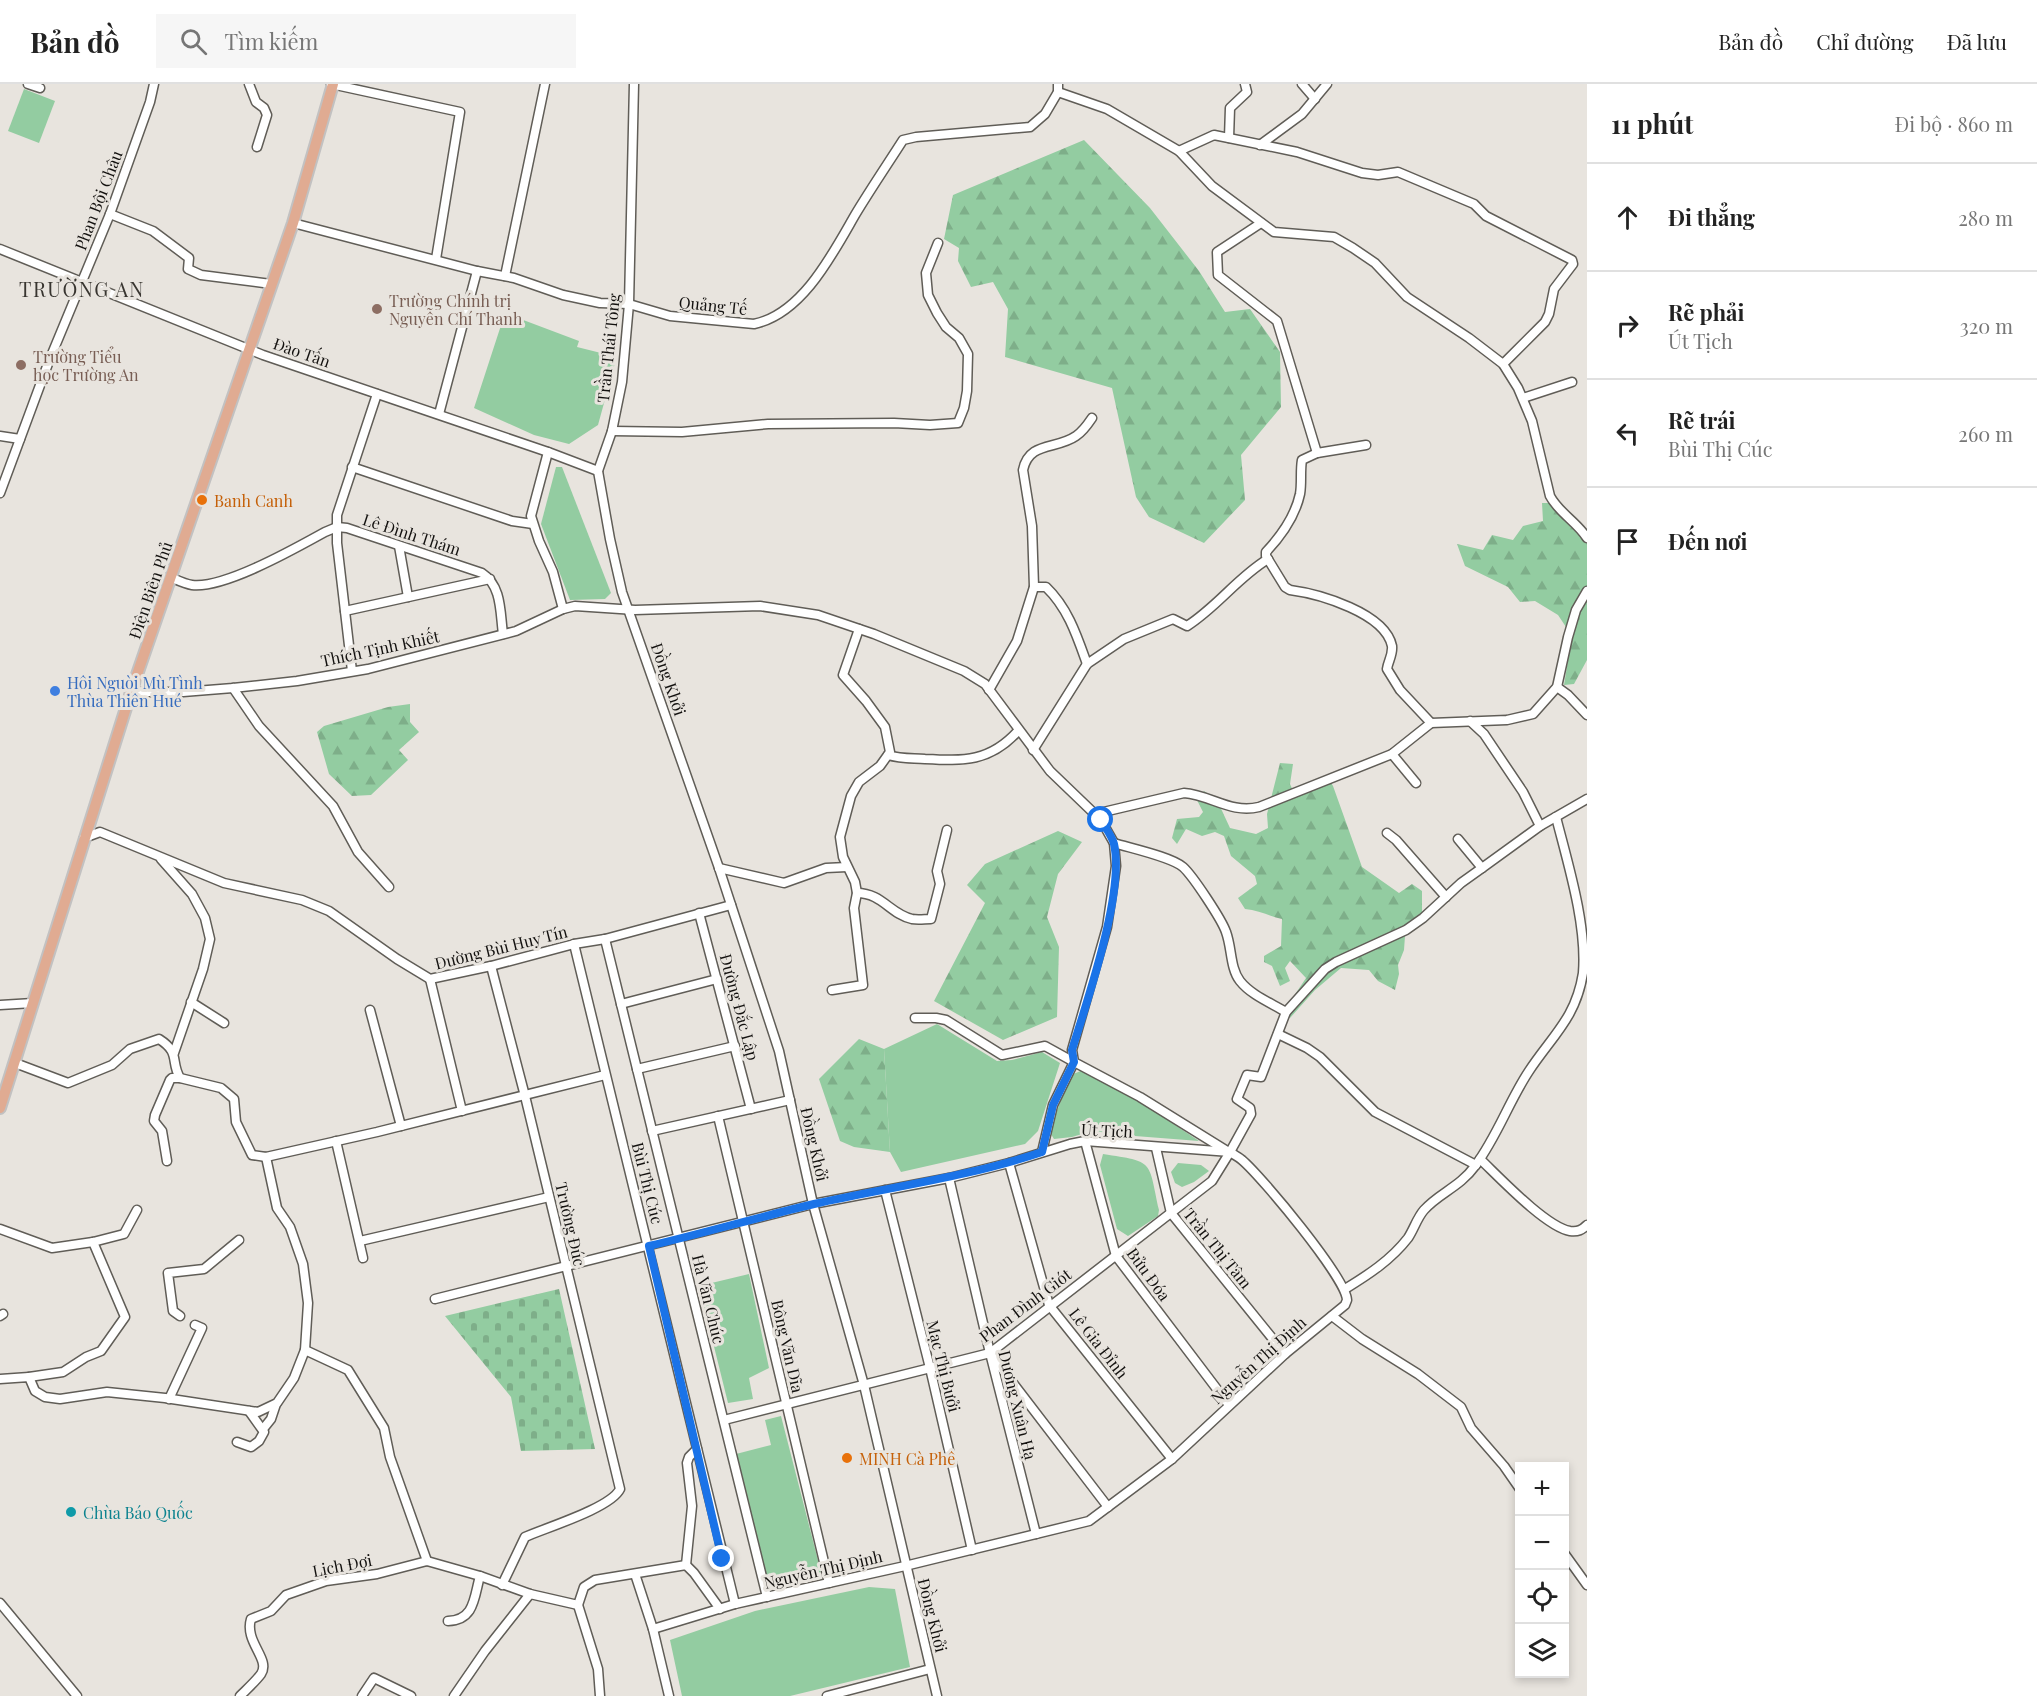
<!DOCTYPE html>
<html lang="vi">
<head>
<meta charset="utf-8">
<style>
  body { margin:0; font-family:"Playfair Display",serif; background:#f6f6f6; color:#222 }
  .controls { position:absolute; right:18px; bottom:18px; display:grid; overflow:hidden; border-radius:0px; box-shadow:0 3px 9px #0003 }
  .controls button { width:54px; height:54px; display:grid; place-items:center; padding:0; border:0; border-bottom:2px solid #e0e0e0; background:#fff; color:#222; font:30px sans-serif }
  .stop { position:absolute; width:18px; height:18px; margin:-14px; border:4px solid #1a73e8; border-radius:50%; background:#fff }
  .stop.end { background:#1a73e8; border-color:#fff; box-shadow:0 2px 6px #0008 }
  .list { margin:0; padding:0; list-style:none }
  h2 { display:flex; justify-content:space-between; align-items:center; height:78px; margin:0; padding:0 24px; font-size:26px }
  h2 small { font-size:20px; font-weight:400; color:#767676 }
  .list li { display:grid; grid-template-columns:39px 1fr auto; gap:18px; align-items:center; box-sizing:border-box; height:108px; padding:0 24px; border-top:2px solid #e0e0e0 }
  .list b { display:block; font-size:22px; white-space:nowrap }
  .list p { margin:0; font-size:20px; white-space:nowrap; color:#767676 }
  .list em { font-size:20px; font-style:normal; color:#767676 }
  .icon { flex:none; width:33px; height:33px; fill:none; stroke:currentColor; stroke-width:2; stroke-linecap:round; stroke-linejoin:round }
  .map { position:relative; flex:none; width:1587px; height:1612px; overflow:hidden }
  header { display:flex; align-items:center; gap:36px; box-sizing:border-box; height:84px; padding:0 30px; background:#fff; border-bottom:2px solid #e0e0e0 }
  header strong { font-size:28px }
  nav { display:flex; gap:33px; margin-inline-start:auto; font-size:21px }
  .search { width:420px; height:54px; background:#f6f6f6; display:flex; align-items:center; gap:15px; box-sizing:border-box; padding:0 21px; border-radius:0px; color:#767676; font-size:22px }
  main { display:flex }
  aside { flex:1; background:#fff }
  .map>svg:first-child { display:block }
  .green { fill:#93cca1 }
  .forest { fill:url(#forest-firs) }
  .cemetery { fill:url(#cemetery-stones) }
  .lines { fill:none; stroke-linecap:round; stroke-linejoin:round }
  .minor-casing { stroke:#605d57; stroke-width:11 }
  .major-casing { stroke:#c2c1c1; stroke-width:14 }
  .minor { stroke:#fff; stroke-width:8 }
  .major { stroke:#e0ab92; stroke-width:10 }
  .route { stroke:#1a73e8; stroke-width:8 }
  .education-dot { fill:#8d6e63; stroke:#e8e4de; stroke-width:2 }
  .food-dot { fill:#e8710a; stroke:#e8e4de; stroke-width:2 }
  .shop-dot { fill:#3f7fe0; stroke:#e8e4de; stroke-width:2 }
  .culture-dot { fill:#0f9aa8; stroke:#e8e4de; stroke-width:2 }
  .labels { text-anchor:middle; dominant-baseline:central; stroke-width:6; stroke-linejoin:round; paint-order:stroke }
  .street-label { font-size:16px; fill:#13110f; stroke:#e8e4de }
  .education-label { font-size:16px; fill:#785e54; stroke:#e8e4de; text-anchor:start }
  .food-label { font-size:16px; fill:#c56008; stroke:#e8e4de; text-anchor:start }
  .shop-label { font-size:16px; fill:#366cbe; stroke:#e8e4de; text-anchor:start }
  .culture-label { font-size:16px; fill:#0d838f; stroke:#e8e4de; text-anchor:start }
  .quarter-label { font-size:20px; letter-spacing:1.5px; fill:#383530; stroke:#e8e4de }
</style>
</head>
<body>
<header>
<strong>Bản đồ</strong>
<div class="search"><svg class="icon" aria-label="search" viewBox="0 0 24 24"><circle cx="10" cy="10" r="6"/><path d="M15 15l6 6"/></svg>Tìm kiếm</div>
<nav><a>Bản đồ</a><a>Chỉ đường</a><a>Đã lưu</a></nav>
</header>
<main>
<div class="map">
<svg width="1587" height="1612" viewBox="0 0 1587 1612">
  <defs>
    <pattern id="forest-firs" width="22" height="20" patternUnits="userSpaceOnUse" patternTransform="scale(1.5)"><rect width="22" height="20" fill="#93cca1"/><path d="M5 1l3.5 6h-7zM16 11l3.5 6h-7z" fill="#7eae89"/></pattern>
    <pattern id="cemetery-stones" width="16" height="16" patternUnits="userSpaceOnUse" patternTransform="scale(1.5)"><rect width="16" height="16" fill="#93cca1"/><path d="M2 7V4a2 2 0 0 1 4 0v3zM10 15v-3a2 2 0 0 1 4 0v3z" fill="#7eae89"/></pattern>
  </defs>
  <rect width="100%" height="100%" fill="#e8e4de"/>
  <!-- green -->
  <g class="green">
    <polygon points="24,5 55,17 39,59 8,47"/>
    <polygon points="505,229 579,257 577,263 613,272 615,279 598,341 569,360 534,351 474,324"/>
    <polygon points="556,383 562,383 611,509 605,515 570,516 541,440"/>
    <polygon points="937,940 997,977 1012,976 1042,968 1060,979 1038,1047 1025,1060 901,1088 890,1068 884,965"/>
    <polygon points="1083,986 1141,1018 1199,1057 1135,1052 1092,1047 1072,1053 1054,1055 1049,1047 1071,991"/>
    <path d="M1103,1070C1155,1078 1148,1076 1159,1126L1158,1132L1128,1152L1117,1145L1100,1081Z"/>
    <polygon points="1178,1079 1201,1081 1209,1087 1194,1098 1182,1103 1175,1099 1171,1088"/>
    <polygon points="749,1190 769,1284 749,1294 753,1315 728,1319 699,1202"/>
    <polygon points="781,1332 821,1488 769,1501 736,1370 771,1361 765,1336"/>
    <polygon points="869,1503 895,1505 910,1583 790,1612 682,1612 670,1556 755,1527"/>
  </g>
  <!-- forest -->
  <g class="forest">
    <polygon points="1084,56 1150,124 1199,187 1225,228 1250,225 1280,268 1281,323 1241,371 1245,416 1204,459 1149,433 1136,413 1112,304 1005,273 1008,225 993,198 971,203 958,177 959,164 944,155 953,111"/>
    <polygon points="1542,419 1556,419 1587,451 1587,576 1574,600 1564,601 1572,552 1558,531 1535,517 1520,518 1508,503 1465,482 1457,460 1483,466 1492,451 1513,456 1523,442 1543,437"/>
    <polygon points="410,620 410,638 419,648 399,666 408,676 371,711 352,712 329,690 317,648 324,642 388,623"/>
    <path d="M1280,679L1293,680L1290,700L1294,709L1327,692L1333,702L1362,783L1399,809L1412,800L1422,807V829L1396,847L1405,852L1404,866L1398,881L1399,890L1395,906L1378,897L1369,886L1341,884L1315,906L1290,934L1285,929L1288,921L1306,894L1290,877L1285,884L1290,897L1280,902L1272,882L1264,878V872L1281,862L1282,835C1269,832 1258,826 1245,825L1238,814L1257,800L1255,792L1231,772L1224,752L1215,748L1202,752L1186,745L1177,760L1172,754L1177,735L1199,733L1203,728L1197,716L1204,707L1217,716L1230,744L1256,750L1268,744L1267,730Z"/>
    <polygon points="1058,747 1082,758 1058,790 1047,833 1059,863 1057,933 1003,956 934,917 985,819 967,801 985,780"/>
    <polygon points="859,955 884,965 890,1068 854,1063 840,1057 819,995"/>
  </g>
  <!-- cemetery -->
  <polygon class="cemetery" points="559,1205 595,1365 521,1367 511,1313 445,1232"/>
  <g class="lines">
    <defs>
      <g id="minor">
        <polyline points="28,0 40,4"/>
        <polyline points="249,0 256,18 264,24 267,31 257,63"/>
        <polyline points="331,0 460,28 436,175"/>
        <polyline points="634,0 629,220 622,298 612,347 598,387 610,455 622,508 719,784 779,967 813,1120 864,1301 937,1612"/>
        <polyline points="1302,0 1315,15"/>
        <path d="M1058,8L1107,25L1179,67L1212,102L1274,148L1334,153L1353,164L1375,179L1407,213L1469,254L1503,280L1518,304L1532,337L1550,412C1559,429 1577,438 1587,454"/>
        <polyline points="1229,54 1230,24 1247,8 1245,0"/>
        <polyline points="1260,61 1302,30 1327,0"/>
        <polyline points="1179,67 1214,51 1297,68 1362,89 1378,91 1398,88 1474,120 1486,132 1572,176 1573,180 1554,205 1549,230 1545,238 1503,280"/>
        <polyline points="110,130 153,147 189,174 188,185 201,191 271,200"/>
        <path d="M293,139L477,187L514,194L563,211L600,219L629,220L670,232L754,240C802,230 832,171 855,131C870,106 887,81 903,56L916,53L1030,43L1045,30L1058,8V0"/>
        <polyline points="1261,139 1217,168 1218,191 1277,237 1317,369"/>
        <polyline points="0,165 263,271 548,368 598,387"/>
        <polyline points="505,192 545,0"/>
        <polyline points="1523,314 1572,298"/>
        <polyline points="439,330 477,187"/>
        <polyline points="612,347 682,348 768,340 894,339 930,341 958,339 964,324 967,307 968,270 959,254 946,243 937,229 928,211 926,189 938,159"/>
        <polyline points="0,352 20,355"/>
        <polyline points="548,368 531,432 539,457 553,488 563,525"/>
        <polyline points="352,383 512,437 533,440"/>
        <polyline points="0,409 49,277 110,130 150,18 154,0"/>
        <polyline points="399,462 408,513"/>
        <path d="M170,493C177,496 185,500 192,501C224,505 296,464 325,448L337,443L347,444L482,489C502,502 500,528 503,550"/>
        <path d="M1034,503H1046C1068,524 1077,552 1087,580"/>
        <polyline points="345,527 490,495"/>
        <polyline points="352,587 337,459 337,431 377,310"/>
        <polyline points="1557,603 1568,611 1587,631"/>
        <polyline points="233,604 259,642 333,722 358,768 389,803"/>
        <path d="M989,606L1017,557L1034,503L1032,442L1023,386C1029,357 1056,366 1076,352C1082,348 1088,340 1092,334"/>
        <polyline points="131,608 183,608 233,604 297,597 368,585 516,547 563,525 575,522 635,526 760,522 818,531 874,550 964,587 985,600 1050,687 1101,736 1114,759 1116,782 1107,843 1072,966 1074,978 1140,1013 1227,1067"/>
        <polyline points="1470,637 1484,650 1523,708 1540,742"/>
        <polyline points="1431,639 1507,636 1533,630 1557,603 1568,553 1576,526 1587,507"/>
        <path d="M1033,666L1087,580L1124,555L1173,535L1187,542C1217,523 1238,493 1268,475"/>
        <polyline points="1392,670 1416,699"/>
        <path d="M888,671C901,675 912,674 925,675C964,677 990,678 1018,647"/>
        <path d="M1095,730L1184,709C1211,711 1231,730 1259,723L1392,670L1431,639L1400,606L1387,585C1388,577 1393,571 1392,562C1385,529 1320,510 1290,506L1285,503L1266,472V468C1282,451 1295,433 1300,410C1302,399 1300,387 1302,376L1317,369L1366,361"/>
        <polyline points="1387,749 1396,756 1446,813"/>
        <polyline points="84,754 100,748 224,799 302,816 329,827 397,875 430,895 491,882 574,860 605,855 731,821"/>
        <polyline points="1458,755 1482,784 1540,742 1587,715"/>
        <path d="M1114,759C1130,764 1172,773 1183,783C1193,792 1222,836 1226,848C1232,864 1230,884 1240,897C1251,911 1271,919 1286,928"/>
        <polyline points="161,775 192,810 205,834 210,855 203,885 174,969"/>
        <polyline points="719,784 784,799 826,784 847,783"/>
        <path d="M857,809C882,809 890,830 912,835C918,836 925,835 931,835L940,800L937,787L947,746"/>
        <polyline points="699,829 751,1025"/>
        <polyline points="605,855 767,1513"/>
        <polyline points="574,860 735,1520"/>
        <path d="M491,882L525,1012L620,1405C611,1424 545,1444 525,1453L502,1501"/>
        <polyline points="430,895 462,1027"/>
        <polyline points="832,906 863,901 854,824 857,809 855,798 843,773 840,753 851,712 859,698 880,682 890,668 885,643 866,617 843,591 859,545"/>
        <polyline points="191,918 224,939"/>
        <polyline points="621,920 717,895"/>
        <polyline points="0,921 33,919"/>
        <polyline points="370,926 401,1042"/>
        <polyline points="915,934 936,934 946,936 1002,971 1045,962 1074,978 1053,1021 1042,1068"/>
        <polyline points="1278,950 1307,964 1320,973 1375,1028 1476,1081"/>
        <path d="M15,979L68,999L112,981L130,965L159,955C181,969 170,977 180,994L221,1004L234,1015L236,1038L252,1071L266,1073L377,1048L605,991"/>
        <polyline points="637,985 735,962"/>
        <polyline points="718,1032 829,1499"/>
        <polyline points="652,1047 790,1016"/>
        <polyline points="336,1057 363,1174"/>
        <polyline points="1085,1057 1116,1172 1229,1321"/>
        <polyline points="1156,1064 1171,1129 1285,1270"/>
        <polyline points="266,1073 277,1124 290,1143 303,1180 308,1219 305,1266"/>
        <path d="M1480,1075C1499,1093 1546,1143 1570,1147C1578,1148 1582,1146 1587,1141"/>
        <polyline points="167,1077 162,1047 154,1037 155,1031 170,996 172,994 180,994"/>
        <polyline points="1009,1079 1049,1221 1172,1375"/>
        <polyline points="949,1094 990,1269 1036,1450"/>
        <polyline points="885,1106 930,1284 972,1466"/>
        <polyline points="0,1145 52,1164 93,1158 124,1150 137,1126"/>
        <polyline points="360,1157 549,1113"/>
        <path d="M1345,1205C1368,1191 1391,1176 1408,1154C1414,1145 1417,1134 1424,1126C1439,1109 1460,1103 1475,1082C1497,1053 1509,1017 1529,987C1552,952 1576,934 1583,889C1587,841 1568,780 1556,733"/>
        <path d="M435,1215L813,1120L949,1094L1009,1079L1070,1060L1085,1057L1230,1068C1234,1071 1239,1073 1242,1076C1262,1093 1346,1194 1347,1216L1345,1221L1285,1270L1172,1375L1089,1437L905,1482L735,1520L653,1545"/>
        <polyline points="0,1232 3,1230"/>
        <polyline points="180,1232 173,1227 168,1189 204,1185 239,1156"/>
        <polyline points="1332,1232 1362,1255 1418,1290 1461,1323 1471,1344 1504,1382 1520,1405"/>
        <polyline points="993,1273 1108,1423"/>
        <polyline points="29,1293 63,1288 86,1273 101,1267 125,1233 93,1158"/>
        <polyline points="0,1295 29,1293 35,1307 45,1313 60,1315 107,1308 165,1314 258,1328 277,1319 294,1294 305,1266 348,1286 384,1344 390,1373 427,1477"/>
        <polyline points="169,1315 202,1244 195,1241"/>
        <polyline points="724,1336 990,1269 1212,1097 1230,1068 1251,1030 1250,1024 1237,1015 1247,991 1261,993 1286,928 1325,885 1336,878 1406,846 1423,834 1461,799 1482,784"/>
        <polyline points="263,1345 271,1335 276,1320"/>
        <polyline points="237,1358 251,1363 259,1357 264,1348 249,1327"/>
        <polyline points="1564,1469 1587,1501"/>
        <polyline points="686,1481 692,1422 687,1379 689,1373 697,1365"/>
        <polyline points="635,1490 653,1545 669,1612"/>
        <polyline points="0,1519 77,1612"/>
        <polyline points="578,1521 598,1585 600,1612"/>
        <path d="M448,1537C475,1536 474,1513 480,1492"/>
        <path d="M240,1612C247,1605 255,1598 261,1590C271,1575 244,1558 251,1535L271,1527L286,1511L326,1497L377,1490L427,1477L480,1492L530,1510L578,1521L584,1503L595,1496L686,1481L694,1489L720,1525"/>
        <polyline points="362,1612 374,1594 411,1612"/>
        <polyline points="454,1612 485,1567 530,1510"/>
        <polyline points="827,1612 930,1585"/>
      </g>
      <polyline id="major" points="0,1024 131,608 293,139 333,0"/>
    </defs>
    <!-- minor casing -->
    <use href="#minor" class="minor-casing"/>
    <!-- major casing -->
    <use href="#major" class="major-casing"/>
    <!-- minor -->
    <use href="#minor" class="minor"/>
    <!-- major -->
    <use href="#major" class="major"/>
  </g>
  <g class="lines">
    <!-- route -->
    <path class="route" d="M722,1475L649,1162C704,1149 759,1133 814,1120C890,1103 968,1093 1042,1068L1053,1021L1074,978L1072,966C1087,917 1125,808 1114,760C1112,752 1105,743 1101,736"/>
  </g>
  <!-- markers -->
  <g class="education-dot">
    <circle cx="377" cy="225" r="6"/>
    <circle cx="21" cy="281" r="6"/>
  </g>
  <g class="food-dot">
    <circle cx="202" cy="416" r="6"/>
    <circle cx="847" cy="1374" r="6"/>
  </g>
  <circle class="shop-dot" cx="55" cy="607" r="6"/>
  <circle class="culture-dot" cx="71" cy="1428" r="6"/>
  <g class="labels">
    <!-- street labels -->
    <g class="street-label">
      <text transform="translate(98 116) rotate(-69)">Phan Bội Châu</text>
      <text transform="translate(713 221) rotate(6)">Quảng Tế</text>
      <text transform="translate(608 264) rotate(-84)">Trần Thái Tông</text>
      <text transform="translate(302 268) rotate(19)">Đào Tấn</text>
      <text transform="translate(412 450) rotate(18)">Lê Đình Thám</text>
      <text transform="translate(150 506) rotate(-71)">Điện Biên Phủ</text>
      <text transform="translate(380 564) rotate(-12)">Thích Tịnh Khiết</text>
      <text transform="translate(669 595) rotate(71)">Đồng Khởi</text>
      <text transform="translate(501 863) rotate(-14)">Đường Bùi Huy Tín</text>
      <text transform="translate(740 923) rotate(75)">Đường Đắc Lập</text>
      <text transform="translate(1107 1046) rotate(3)">Út Tịch</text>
      <text transform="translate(815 1060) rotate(77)">Đồng Khởi</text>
      <text transform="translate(648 1099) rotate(76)">Bùi Thị Cúc</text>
      <text transform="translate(571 1140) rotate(77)">Trường Đúc</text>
      <text transform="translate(1218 1164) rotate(51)">Trần Thị Tâm</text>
      <text transform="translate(1149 1190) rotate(54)">Bửu Đóa</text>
      <text transform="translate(709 1215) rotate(76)">Hà Văn Chúc</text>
      <text transform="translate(1025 1221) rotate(-37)">Phan Đình Giót</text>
      <text transform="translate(1099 1259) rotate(52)">Lê Gia Đỉnh</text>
      <text transform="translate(788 1262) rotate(77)">Bông Văn Dĩa</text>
      <text transform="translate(1258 1276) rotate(-42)">Nguyễn Thị Định</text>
      <text transform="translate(944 1282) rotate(76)">Mạc Thị Bưởi</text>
      <text transform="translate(1018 1321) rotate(76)">Dương Xuân Hạ</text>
      <text transform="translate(342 1481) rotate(-11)">Lịch Đợi</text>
      <text transform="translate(823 1485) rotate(-13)">Nguyễn Thị Định</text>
      <text transform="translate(933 1531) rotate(76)">Đồng Khởi</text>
    </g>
    <!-- education labels -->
    <g class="education-label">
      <text x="389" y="216">Trường Chính trị<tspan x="389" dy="18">Nguyễn Chí Thanh</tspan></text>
      <text x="33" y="272">Trường Tiểu<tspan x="33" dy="18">học Trường An</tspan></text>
    </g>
    <!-- food labels -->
    <g class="food-label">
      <text x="214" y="416">Banh Canh</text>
      <text x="859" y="1374">MINH Cà Phê</text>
    </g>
    <!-- shop labels -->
    <g class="shop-label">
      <text x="67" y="598">Hôi Nguòi Mù Tình<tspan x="67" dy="18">Thùa Thiên Hué</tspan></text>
    </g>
    <!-- culture labels -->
    <g class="culture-label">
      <text x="83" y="1428">Chùa Báo Quốc</text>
    </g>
    <!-- quarter labels -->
    <g class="quarter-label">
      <text x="82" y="204">TRƯỜNG AN</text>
    </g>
  </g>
</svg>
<div class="controls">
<button>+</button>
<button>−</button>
<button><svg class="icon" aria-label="locate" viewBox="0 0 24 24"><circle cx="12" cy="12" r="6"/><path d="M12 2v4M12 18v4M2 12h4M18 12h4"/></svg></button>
<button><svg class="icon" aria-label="layers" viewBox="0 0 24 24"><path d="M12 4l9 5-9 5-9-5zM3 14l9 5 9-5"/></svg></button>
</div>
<div class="stop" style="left:1101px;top:736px"></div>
<div class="stop end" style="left:722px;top:1475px"></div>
</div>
<aside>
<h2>11 phút<small>Đi bộ · 860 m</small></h2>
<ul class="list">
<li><svg class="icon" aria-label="ahead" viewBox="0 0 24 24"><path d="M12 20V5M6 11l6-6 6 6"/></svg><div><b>Đi thẳng</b></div><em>280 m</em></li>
<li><svg class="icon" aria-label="right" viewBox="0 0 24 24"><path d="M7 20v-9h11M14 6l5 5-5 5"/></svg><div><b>Rẽ phải</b><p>Út Tịch</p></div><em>320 m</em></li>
<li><svg class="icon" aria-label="left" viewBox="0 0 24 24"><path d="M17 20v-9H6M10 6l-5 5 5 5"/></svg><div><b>Rẽ trái</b><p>Bùi Thị Cúc</p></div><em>260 m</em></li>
<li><svg class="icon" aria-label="arrive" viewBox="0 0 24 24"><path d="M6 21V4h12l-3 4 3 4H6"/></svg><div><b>Đến nơi</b></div></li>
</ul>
</aside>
</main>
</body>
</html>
